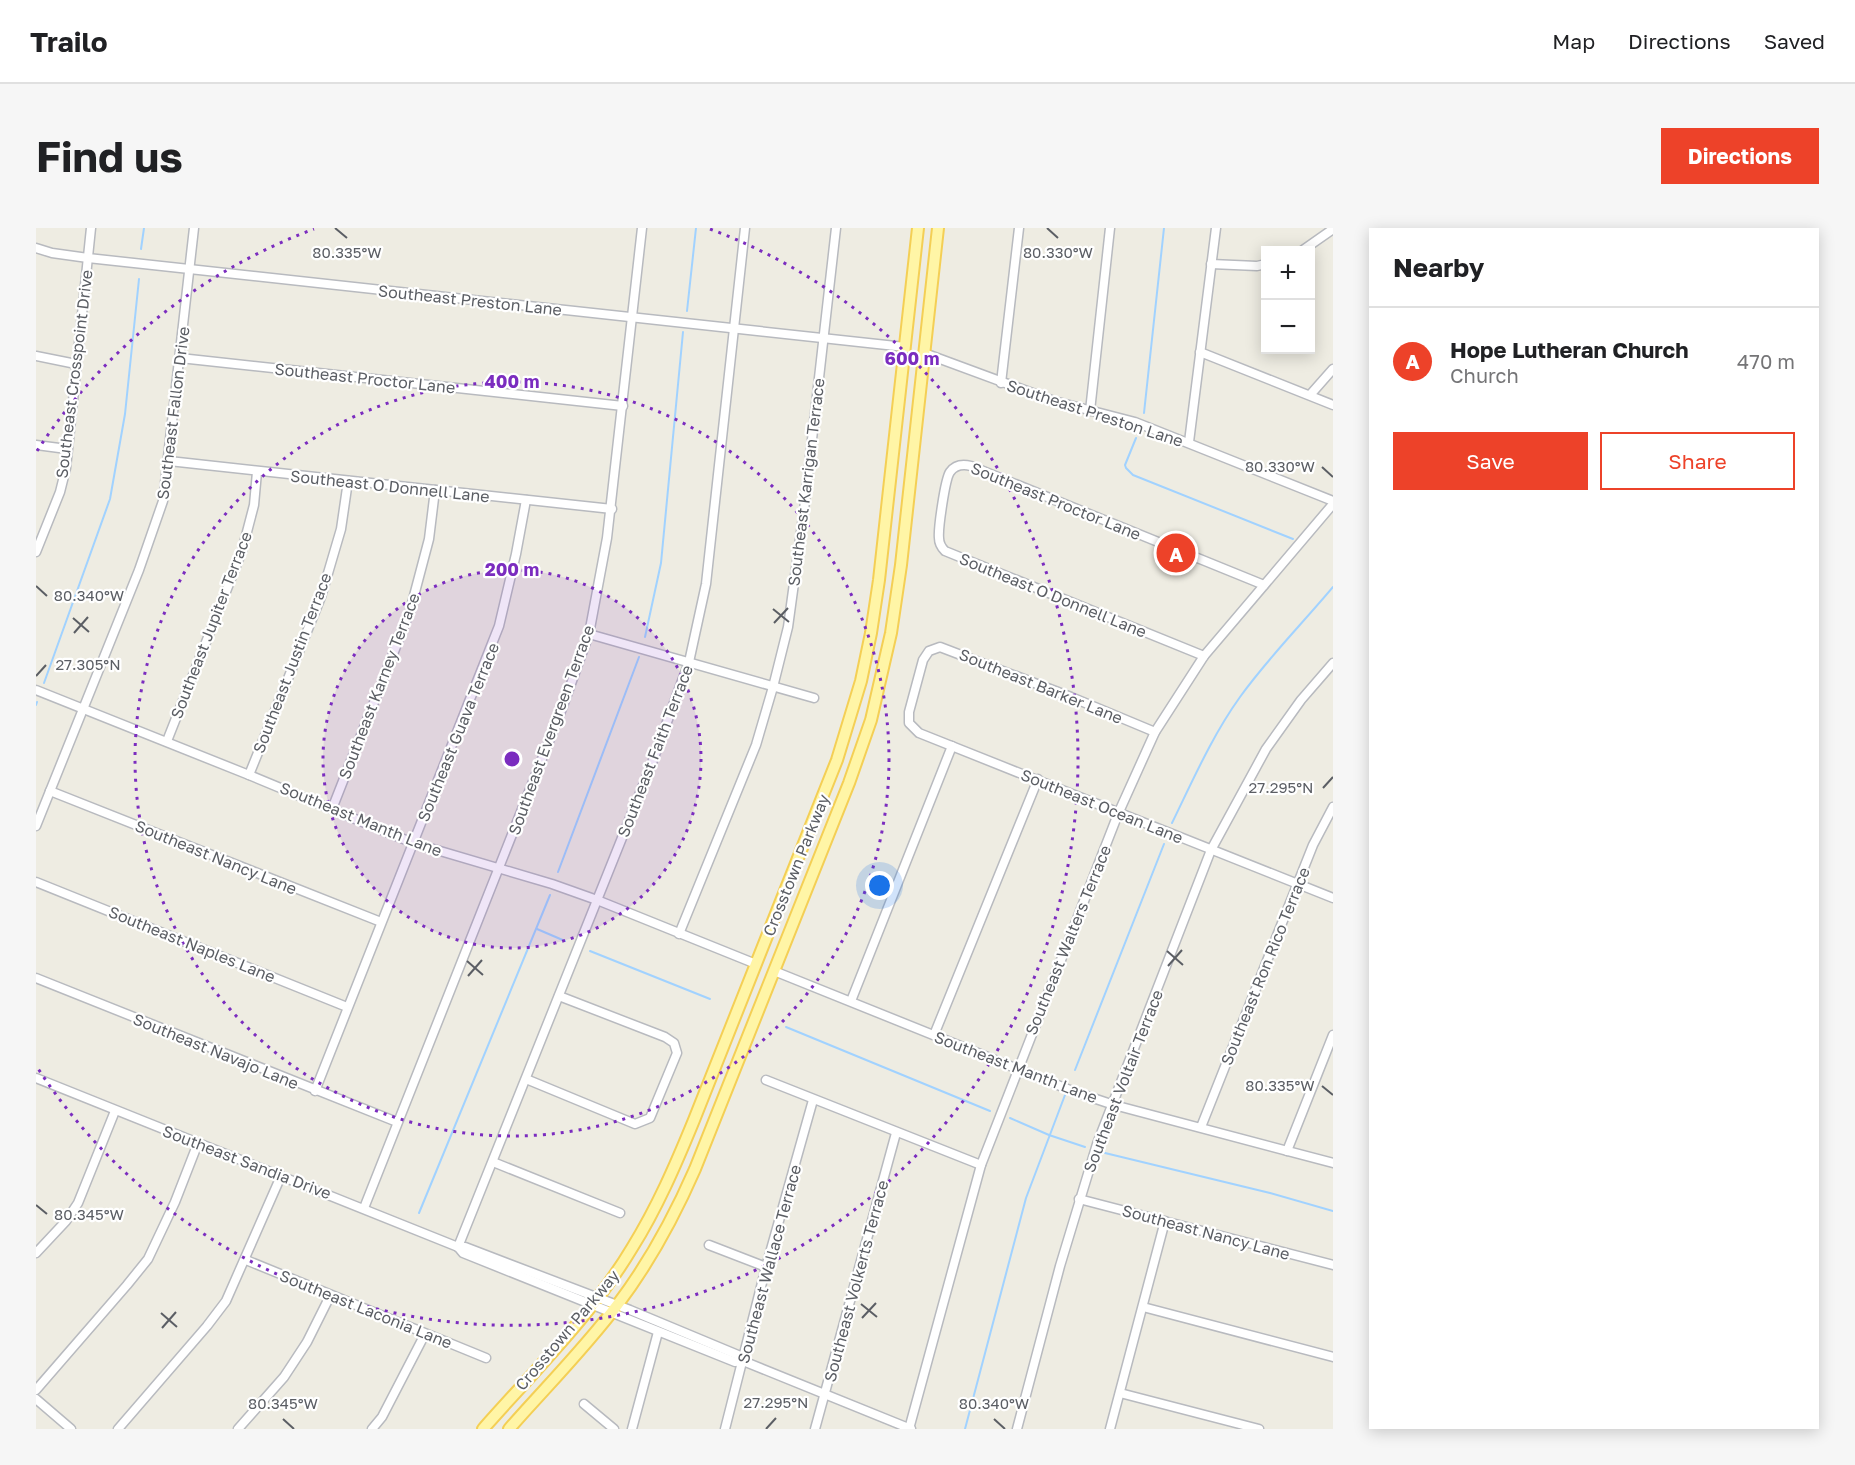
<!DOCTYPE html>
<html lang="en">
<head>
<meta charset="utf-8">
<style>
  body { margin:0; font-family:"Golos Text",sans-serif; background:#f6f6f6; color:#202124 }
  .controls { position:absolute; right:18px; top:18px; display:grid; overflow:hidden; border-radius:0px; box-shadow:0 3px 15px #0003 }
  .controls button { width:54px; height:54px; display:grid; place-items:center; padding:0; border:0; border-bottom:2px solid #e0e0e0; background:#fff; color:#202124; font:30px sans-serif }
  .you { position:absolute; left:844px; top:658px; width:21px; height:21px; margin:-15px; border:4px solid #fff; border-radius:50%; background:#1a73e8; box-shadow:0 0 0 9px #1a73e833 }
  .badge { display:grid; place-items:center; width:39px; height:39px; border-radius:50%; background:#ed4229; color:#fff; font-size:20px; font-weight:700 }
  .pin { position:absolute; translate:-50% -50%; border:3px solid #fff; box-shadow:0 2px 6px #0006 }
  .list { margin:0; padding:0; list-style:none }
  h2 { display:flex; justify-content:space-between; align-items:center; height:78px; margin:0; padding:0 24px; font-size:26px }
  h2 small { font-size:20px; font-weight:400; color:#757577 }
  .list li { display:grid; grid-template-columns:39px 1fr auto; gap:18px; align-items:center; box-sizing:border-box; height:108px; padding:0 24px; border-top:2px solid #e0e0e0 }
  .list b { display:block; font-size:22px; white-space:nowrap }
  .list p { margin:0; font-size:20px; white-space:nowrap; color:#757577 }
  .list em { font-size:20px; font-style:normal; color:#757577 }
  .actions { display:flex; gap:12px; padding:18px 24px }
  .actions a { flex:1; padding:14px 0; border:2px solid #ed4229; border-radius:0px; text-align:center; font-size:21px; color:#ed4229 }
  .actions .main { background:#ed4229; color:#fff }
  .map { position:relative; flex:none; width:1297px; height:1201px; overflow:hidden; border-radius:0px }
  header { display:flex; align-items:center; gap:36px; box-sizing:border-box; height:84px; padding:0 30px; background:#fff; border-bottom:2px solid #e0e0e0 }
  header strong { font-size:28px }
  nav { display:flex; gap:33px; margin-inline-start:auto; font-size:21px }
  .intro { display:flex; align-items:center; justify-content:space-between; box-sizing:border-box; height:144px; padding:0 36px }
  h1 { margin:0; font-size:42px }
  .button { padding:15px 27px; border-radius:0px; background:#ed4229; color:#fff; font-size:21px; font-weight:700 }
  main { display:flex; gap:36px; padding:0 36px }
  aside { flex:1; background:#fff; border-radius:0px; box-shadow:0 3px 15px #0003 }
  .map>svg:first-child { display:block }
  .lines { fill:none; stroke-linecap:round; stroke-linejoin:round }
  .stream { stroke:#a1d2ff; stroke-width:2 }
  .minor-casing { stroke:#b8babf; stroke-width:11 }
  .major-casing { stroke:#f4cf55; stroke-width:14 }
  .minor { stroke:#fff; stroke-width:8 }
  .major { stroke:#fff5a6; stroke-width:10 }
  .ticks { fill:none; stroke:#5b5e64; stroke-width:2 }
  .ring { fill:none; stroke:#7b2cbf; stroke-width:3; stroke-dasharray:3 6 }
  .labels { text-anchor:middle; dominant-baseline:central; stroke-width:4.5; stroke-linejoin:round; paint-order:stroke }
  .street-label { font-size:16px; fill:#5b5e64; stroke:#fff }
  .ticks-label { font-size:15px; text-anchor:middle; fill:#5b5e64; stroke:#fff; stroke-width:4.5; stroke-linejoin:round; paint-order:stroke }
  .centre { fill:#7b2cbf; stroke:#fff; stroke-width:3 }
  .ring-label { font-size:18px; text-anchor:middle; font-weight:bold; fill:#7b2cbf; stroke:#fff; stroke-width:4.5; stroke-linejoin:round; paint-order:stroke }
</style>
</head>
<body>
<header>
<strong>Trailo</strong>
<nav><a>Map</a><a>Directions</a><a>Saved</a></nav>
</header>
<div class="intro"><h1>Find us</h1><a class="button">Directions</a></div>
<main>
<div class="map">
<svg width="1297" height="1201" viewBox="0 0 1297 1201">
  <rect width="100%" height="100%" fill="#eeece2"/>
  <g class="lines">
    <!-- stream -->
    <g class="stream">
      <polyline points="105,21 108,0"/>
      <polyline points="651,83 660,0"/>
      <polyline points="1108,185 1128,0"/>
      <polyline points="1100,210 1089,237 1090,240 1097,247 1257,311"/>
      <polyline points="609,409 625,335 647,104"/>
      <polyline points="8,455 74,271 89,186 103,51"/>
      <polyline points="0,477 1,474"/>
      <path d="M1136,595C1157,552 1176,508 1204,469C1232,430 1266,396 1297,359"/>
      <polyline points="522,644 603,429"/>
      <polyline points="501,701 529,713"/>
      <polyline points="554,723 674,771"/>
      <polyline points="750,799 954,883"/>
      <polyline points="1039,842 1128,616"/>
      <polyline points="974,890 1013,907 1049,919"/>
      <polyline points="1069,925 1234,965 1297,983"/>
      <polyline points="383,985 514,667"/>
      <polyline points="929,1201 990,970 1029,867"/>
    </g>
    <defs>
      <g id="minor">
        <polyline points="0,20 16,25 52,30 869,119"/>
        <polyline points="1267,22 1297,1"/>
        <polyline points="1175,36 1221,38 1230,36"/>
        <polyline points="1164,124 1297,177"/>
        <polyline points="888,125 1018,173 1099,194 1297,273"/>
        <polyline points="0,128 40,136"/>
        <polyline points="144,130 587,178"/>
        <polyline points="965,155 983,0"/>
        <polyline points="1274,167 1297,141"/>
        <polyline points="1054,183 1074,0"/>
        <polyline points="1153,214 1180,0"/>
        <polyline points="0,217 31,221"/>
        <polyline points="133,233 576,281"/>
        <polyline points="0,324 24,264 30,240 55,0"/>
        <polyline points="553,406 778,470"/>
        <path d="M1168,428L909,323C905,319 903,316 903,310C902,301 909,251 914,244C919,237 927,236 935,238L1228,357"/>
        <polyline points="0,462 213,547 377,615 516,656 561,672 720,736"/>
        <polyline points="1119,504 1035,469 904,419 893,423 887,432 873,484 873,495 883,505 1297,670"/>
        <polyline points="131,513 206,323 218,277 221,244"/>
        <polyline points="213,547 285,369 305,301 312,253"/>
        <polyline points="14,563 345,694"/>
        <polyline points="296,581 374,383 393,311 399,262"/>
        <polyline points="0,598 103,342 127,273 158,0"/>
        <polyline points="0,654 311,779"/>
        <polyline points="643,706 720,517 737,459 752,399 768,282 800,0"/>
        <polyline points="738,743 1039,864 1078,877 1297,935"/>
        <polyline points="0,750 361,894"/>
        <polyline points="815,773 916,518"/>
        <polyline points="898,807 1002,551"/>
        <polyline points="0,850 422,1019 429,1019 594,1082 702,1127 707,1133 875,1201"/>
        <polyline points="490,851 599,896 614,890 641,825 638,815 629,809 523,768"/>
        <polyline points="730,852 945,937"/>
        <polyline points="279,863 463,398 480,326 490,272"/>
        <polyline points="1165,899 1277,617 1297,579"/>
        <polyline points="1251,923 1297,807"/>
        <polyline points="457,934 584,985"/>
        <polyline points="1043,971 1297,1037"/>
        <polyline points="328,980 527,478 553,406 571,310 606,0"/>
        <polyline points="673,1017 730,1039"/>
        <polyline points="422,1019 616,535 653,434 670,356 709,0"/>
        <polyline points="422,1019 427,1025 699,1134 707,1133"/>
        <polyline points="0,1025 30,993 42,975 79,883"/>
        <polyline points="210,1032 450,1130"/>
        <polyline points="1107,1079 1297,1129"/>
        <polyline points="0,1162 91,1057 112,1031 139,974 162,915"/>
        <polyline points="1084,1165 1223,1201"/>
        <polyline points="0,1171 35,1201"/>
        <polyline points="548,1176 578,1201"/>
        <polyline points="82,1201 171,1098 190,1073 245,948"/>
        <polyline points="202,1201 248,1149 271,1114 294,1068"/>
        <polyline points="336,1201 346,1189 389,1106"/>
        <polyline points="596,1201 622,1104"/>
        <polyline points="689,1201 730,1039 777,872"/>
        <polyline points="779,1201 860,905"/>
        <polyline points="873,1201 945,937 1082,586 1119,504 1168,428 1297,276"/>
        <polyline points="981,1201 1024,1038 1061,916 1175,622 1230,521 1265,472 1297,435"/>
        <polyline points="1074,1201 1129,993"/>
      </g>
      <g id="major">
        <path d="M447,1201C498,1143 556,1087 596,1020C621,980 640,936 658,892L801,532L825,453L835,405L843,352L882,0"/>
        <path d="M473,1201C509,1160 549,1120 582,1076C613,1035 638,989 659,941L813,555L835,492L855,405L865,337L902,0"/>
      </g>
    </defs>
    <!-- minor casing -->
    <use href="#minor" class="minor-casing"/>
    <!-- major casing -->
    <use href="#major" class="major-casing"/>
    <!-- minor -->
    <use href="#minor" class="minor"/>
    <!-- major -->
    <use href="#major" class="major"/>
  </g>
  <!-- ticks -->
  <path class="ticks" d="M299,0L311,10M1011,0L1022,10M1286,239L1297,249M0,358L11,368M737,381L753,394M37,390L53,404M738,395L752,380M38,405L52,389M0,448L10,437M1287,560L1297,549M1131,723L1147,737M431,733L447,747M1132,738L1146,722M432,748L446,732M1286,858L1297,867M0,977L11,986M825,1076L841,1089M125,1085L141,1099M826,1090L840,1075M126,1100L140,1084M247,1191L258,1201M958,1191L969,1201M730,1201L740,1190"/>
  <!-- distance rings -->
  <circle cx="476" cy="531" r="189" fill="#7b2cbf" fill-opacity=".12"/>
  <g class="ring">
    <circle cx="476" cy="531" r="189"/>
    <circle cx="476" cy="531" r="377"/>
    <path d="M1 223A566 566 0 0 1 278 1M674 1A566 566 0 1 1 1 839"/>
  </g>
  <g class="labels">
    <!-- street labels -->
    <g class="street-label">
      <text transform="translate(434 72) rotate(6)">Southeast Preston Lane</text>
      <text transform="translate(38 146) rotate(-83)">Southeast Crosspoint Drive</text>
      <text transform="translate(329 150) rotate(6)">Southeast Proctor Lane</text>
      <text transform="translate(137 185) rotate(-83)">Southeast Fallon Drive</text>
      <text transform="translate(1059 185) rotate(18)">Southeast Preston Lane</text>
      <text transform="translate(770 254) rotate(-83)">Southeast Karrigan Terrace</text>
      <text transform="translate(354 258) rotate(6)">Southeast O Donnell Lane</text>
      <text transform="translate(1020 273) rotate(22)">Southeast Proctor Lane</text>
      <text transform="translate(1017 367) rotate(22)">Southeast O Donnell Lane</text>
      <text transform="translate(175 397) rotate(-69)">Southeast Jupiter Terrace</text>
      <text transform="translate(256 435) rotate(-69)">Southeast Justin Terrace</text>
      <text transform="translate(343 458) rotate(-69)">Southeast Karney Terrace</text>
      <text transform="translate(1005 458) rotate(22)">Southeast Barker Lane</text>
      <text transform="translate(515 502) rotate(-70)">Southeast Evergreen Terrace</text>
      <text transform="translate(422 504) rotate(-68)">Southeast Guava Terrace</text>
      <text transform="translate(619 523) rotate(-69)">Southeast Faith Terrace</text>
      <text transform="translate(1066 578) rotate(22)">Southeast Ocean Lane</text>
      <text transform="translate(325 591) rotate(22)">Southeast Manth Lane</text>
      <text transform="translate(180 629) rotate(22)">Southeast Nancy Lane</text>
      <text transform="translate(760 637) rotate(-68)">Crosstown Parkway</text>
      <text transform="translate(1032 712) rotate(-68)">Southeast Walters Terrace</text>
      <text transform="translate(156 716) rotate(22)">Southeast Naples Lane</text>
      <text transform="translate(1229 738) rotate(-68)">Southeast Ron Rico Terrace</text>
      <text transform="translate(180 823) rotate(22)">Southeast Navajo Lane</text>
      <text transform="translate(980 839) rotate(21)">Southeast Manth Lane</text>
      <text transform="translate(1087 853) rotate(-69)">Southeast Voltair Terrace</text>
      <text transform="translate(211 934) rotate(21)">Southeast Sandia Drive</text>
      <text transform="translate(1170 1004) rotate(15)">Southeast Nancy Lane</text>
      <text transform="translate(733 1036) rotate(-75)">Southeast Wallace Terrace</text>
      <text transform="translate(820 1053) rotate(-75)">Southeast Volkerts Terrace</text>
      <text transform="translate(330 1081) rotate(22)">Southeast Laconia Lane</text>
      <text transform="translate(531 1102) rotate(-50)">Crosstown Parkway</text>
    </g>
  </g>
  <g class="ticks-label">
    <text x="311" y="30">80.335°W</text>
    <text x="1022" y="30">80.330°W</text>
    <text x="1244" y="244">80.330°W</text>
    <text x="53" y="373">80.340°W</text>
    <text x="52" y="442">27.305°N</text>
    <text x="1245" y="565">27.295°N</text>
    <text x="1244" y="863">80.335°W</text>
    <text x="53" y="992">80.345°W</text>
    <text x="740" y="1180">27.295°N</text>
    <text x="247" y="1181">80.345°W</text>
    <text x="958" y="1181">80.340°W</text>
  </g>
  <circle cx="476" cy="531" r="9" class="centre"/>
  <g class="ring-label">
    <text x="876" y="137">600 m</text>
    <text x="476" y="160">400 m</text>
    <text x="476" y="348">200 m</text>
  </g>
</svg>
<div class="controls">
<button>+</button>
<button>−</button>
</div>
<div class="you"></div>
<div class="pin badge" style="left:1140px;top:325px">A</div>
</div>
<aside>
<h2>Nearby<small></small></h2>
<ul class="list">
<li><span class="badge">A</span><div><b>Hope Lutheran Church</b><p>Church</p></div><em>470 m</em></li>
</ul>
<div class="actions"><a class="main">Save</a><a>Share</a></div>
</aside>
</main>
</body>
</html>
